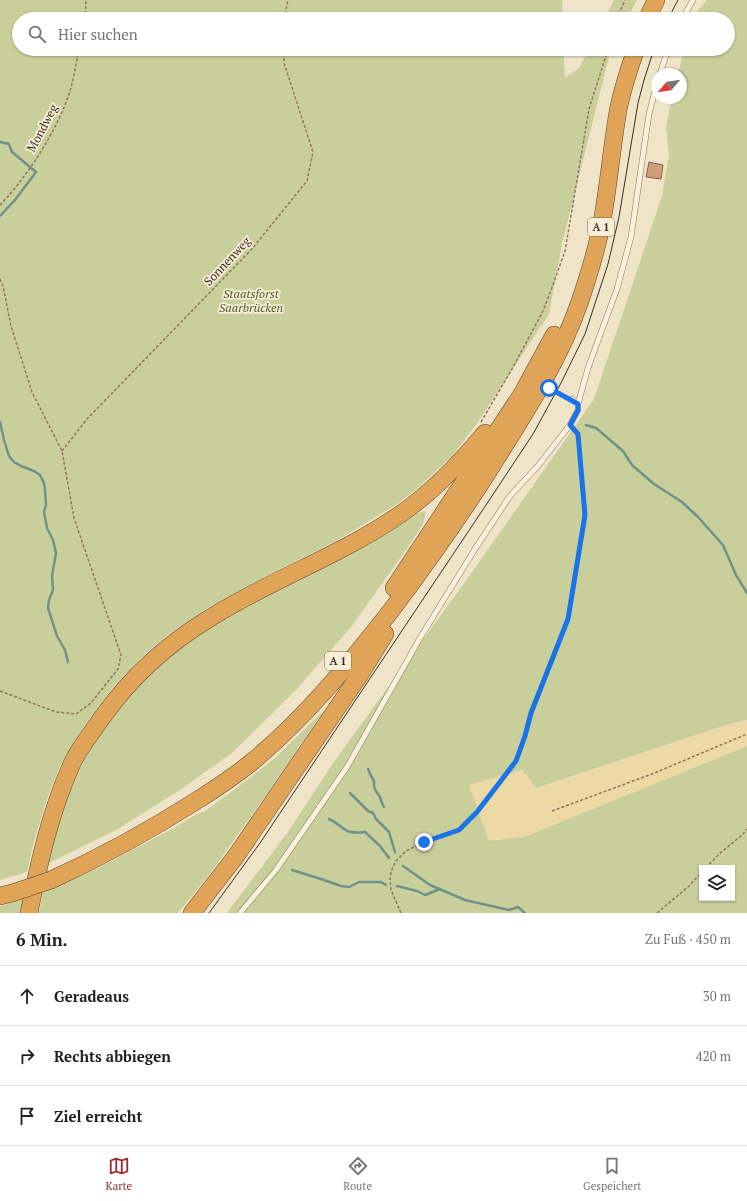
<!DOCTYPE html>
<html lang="de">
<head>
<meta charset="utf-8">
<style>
  body { margin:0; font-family:"PT Serif",serif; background:#f6f6f6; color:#202124 }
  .controls { position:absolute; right:12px; bottom:12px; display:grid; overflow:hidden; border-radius:0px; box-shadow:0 1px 3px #0004 }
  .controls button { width:36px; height:36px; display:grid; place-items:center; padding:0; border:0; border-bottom:1px solid #e0e0e0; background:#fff; color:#202124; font:20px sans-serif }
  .compass { position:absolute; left:651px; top:68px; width:36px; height:36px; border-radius:50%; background:#fff; box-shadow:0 1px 3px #0004; rotate:241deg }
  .stop { position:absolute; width:12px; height:12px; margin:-9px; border:3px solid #1a73e8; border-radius:50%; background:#fff }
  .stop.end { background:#1a73e8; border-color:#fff; box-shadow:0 1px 4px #0008 }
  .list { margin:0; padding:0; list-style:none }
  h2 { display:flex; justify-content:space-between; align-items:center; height:52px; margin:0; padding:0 16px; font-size:17px }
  h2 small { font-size:13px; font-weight:400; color:#757577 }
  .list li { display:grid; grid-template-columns:26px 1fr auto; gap:12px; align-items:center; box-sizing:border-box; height:60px; padding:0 16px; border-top:1px solid #e0e0e0 }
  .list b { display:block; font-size:15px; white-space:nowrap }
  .list em { font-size:13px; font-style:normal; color:#757577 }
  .icon { flex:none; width:22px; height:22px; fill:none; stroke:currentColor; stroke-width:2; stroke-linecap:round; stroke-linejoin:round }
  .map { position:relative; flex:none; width:747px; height:913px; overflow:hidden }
  .search { position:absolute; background:#fff; box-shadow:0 1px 3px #0004; left:12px; right:12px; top:12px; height:44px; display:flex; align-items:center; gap:10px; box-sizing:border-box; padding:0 14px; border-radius:22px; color:#757577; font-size:15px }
  .sheet { height:232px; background:#fff }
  nav { display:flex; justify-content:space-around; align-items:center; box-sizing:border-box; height:56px; border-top:1px solid #e0e0e0; background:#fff; font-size:11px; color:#757577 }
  nav a { display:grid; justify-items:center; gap:2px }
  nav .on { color:#9e2a2b }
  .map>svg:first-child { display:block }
  .green { fill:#c9cf9b; fill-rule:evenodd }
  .sand { fill:#ecd9a5 }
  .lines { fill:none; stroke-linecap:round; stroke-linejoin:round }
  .stream { stroke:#6f938a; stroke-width:2.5 }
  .building { fill:#cf9f7d; stroke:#8d5f41 }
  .lane-casing { stroke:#8d765c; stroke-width:6 }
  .highway-casing { stroke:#5b4430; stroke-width:18 }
  .path { stroke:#8d765c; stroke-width:1.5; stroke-dasharray:3 2; stroke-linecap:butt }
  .lane { stroke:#faf1dc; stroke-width:5 }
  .highway { stroke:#e0a458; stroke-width:17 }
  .tram { stroke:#3d2e20; stroke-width:1 }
  .highway-bridge-casing { stroke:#5b4430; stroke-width:18; stroke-linecap:butt }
  .highway-bridge { stroke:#e0a458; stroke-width:17 }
  .route { stroke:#1a73e8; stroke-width:5 }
  .labels { text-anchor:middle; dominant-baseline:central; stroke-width:3.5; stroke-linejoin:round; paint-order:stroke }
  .shield { fill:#f7eed8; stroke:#756857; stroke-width:1 }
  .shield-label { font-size:11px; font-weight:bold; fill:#3d2e20 }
  .street-label { font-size:12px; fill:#3d2e20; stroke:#f7eed8 }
  .park-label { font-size:12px; font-style:italic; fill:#4d5a26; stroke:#f7eed8 }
</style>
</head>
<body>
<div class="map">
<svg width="747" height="913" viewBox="0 0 747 913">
  <rect width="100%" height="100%" fill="#f0e4c8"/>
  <!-- green -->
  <g class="green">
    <polygon points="0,0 562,0 563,19 19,19 19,49 563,49 565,78 579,68 589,49 611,49 562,244 549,314 478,422 453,455 418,488 397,504 338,540 240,590 206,609 170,633 147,652 115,685 103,700 81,731 60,766 47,799 34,841 27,872 0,880"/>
    <polygon points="614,0 637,0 627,19 604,19"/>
    <path d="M707,0H747V720L727,725L536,788L522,770L469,785L523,837L747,746V913H227L288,832L333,763L465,582L594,399L662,196L669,155L666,127L672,98H681V74H678L684,49H728V19H692L693,16ZM702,868H732V898H702Z"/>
    <polygon points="423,511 426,512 423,524 406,550 351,627 295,691 232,753 183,788 118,829 45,865 57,826 71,788 91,747 112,715 135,688 174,652 220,620"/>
    <polygon points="324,710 267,794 206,879 178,913 39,913 43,891 96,869 172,829 195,815 205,811 251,777 276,757"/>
    <polygon points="24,898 21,913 0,913 0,906"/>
  </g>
  <!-- sand -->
  <polygon class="sand" points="747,720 747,746 524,837 489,841 469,785 522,770 536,788 727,725"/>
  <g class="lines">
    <!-- stream -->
    <g class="stream">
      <polyline points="0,142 9,144 12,152 36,172 15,200 0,216"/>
      <polyline points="0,422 4,440 9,456 14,462 21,466 34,471 40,475 44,483 45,490 46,505 44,512 47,528 53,540 56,553 52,576 53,590 49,600 48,608 57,636 65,650 68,662"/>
      <polyline points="586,425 596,428 610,440 623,451 632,465 654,484 682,502 698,517 723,545 736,575 747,593"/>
      <path d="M368,769L371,776L374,781C373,788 376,791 380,797C381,800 382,804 384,807"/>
      <polyline points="350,793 368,811 373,813 376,819 389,832 395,852"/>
      <path d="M329,819C346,827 343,835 365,832L380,846L389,858"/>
      <polyline points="403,866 430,885 465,900 509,910 518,907 525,913"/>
      <polyline points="292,870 321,879 341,886 349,887 359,882 381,882 386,885"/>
      <polyline points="397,886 417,891 425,895 440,889"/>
    </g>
  </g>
  <!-- building -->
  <polygon class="building" points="649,162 663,165 661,179 646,177"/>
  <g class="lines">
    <defs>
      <g id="lane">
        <polyline points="682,19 693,0"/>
        <polyline points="660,74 668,49"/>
        <polyline points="578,404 588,368 617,289 631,237 649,114 657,83"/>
        <polyline points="240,913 276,870 347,767 420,638 475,549 510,496 537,467 570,425 578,410 578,404 572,399"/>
      </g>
      <g id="highway">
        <polyline points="647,19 656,0"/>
        <polyline points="394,588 522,394 554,335"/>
        <path d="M51,880C101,857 149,831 196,801C215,789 235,776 253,761C306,717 350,663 393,608C426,564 458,519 488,472C521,419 558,364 579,304C589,275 598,246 603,216C609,181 612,146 618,111C622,90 629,69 636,49"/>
        <polyline points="0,896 12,893"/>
        <path d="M29,913C39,863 50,813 71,766C78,749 91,734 101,719C130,678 167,644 210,618C272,579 342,555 402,513C434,491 460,463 485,433"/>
        <polyline points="192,913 236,856 359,676 385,634"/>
      </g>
    </defs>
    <!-- lane casing -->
    <use href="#lane" class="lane-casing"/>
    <!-- highway casing -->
    <use href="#highway" class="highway-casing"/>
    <!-- path -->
    <g class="path">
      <polyline points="85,19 86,0"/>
      <polyline points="284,19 288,0"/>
      <polyline points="617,19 625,0"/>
      <path d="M0,205C28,176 58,129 70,91C74,78 76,63 79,49"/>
      <polyline points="0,279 3,286 11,326 32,392 62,451 74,518 121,655 118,669 91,703 76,714 56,712 0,691"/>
      <polyline points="552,389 567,397"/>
      <polyline points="481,422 512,369 543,311 554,282 565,251 589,109 608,49"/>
      <polyline points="62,451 87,419 251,250 307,181 313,152 284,63 284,49"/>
      <polyline points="552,811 652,774 747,734"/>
      <polyline points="706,868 719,854 742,835 747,829"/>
      <polyline points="401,913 391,890 390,878 392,869 396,861 406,851 424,842 459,830 477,812 516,761 525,736 531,713 568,619 585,515 578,434 574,430"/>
      <polyline points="657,913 689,886 702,872"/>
    </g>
    <!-- lane -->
    <use href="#lane" class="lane"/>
    <!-- highway -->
    <use href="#highway" class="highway"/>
    <!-- tram -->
    <g class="tram">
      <polyline points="668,19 678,0"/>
      <polyline points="209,913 260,843 486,505 533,434 561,383 585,334 608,264 619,217 638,103 644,80 654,49"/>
    </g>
    <defs>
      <polyline id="highway-bridge" points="12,893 51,880"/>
    </defs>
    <!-- highway-bridge casing -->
    <use href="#highway-bridge" class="highway-bridge-casing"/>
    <!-- highway-bridge -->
    <use href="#highway-bridge" class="highway-bridge"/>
  </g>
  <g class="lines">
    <!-- route -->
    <polyline class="route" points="424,842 459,830 477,812 516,761 525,736 531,713 568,619 585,515 578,434 570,425 578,410 578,404 549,388"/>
  </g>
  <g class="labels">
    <!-- shield labels -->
    <g class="shield">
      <rect x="588" y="218" width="26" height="18" rx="3"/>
      <rect x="325" y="652" width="26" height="18" rx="3"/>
    </g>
    <g class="shield-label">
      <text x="601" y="227">A 1</text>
      <text x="338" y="661">A 1</text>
    </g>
    <!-- street labels -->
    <g class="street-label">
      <text transform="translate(42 128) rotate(-62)">Mondweg</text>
      <text transform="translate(227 261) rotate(-47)">Sonnenweg</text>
    </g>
    <!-- park labels -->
    <g class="park-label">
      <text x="251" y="293">Staatsforst<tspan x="251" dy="14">Saarbrücken</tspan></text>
    </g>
  </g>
</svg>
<div class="controls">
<button><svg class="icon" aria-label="layers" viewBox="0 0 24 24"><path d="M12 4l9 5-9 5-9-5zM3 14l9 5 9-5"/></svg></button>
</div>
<svg class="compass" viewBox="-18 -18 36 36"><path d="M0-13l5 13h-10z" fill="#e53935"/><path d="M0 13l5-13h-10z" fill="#757577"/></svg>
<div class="stop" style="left:549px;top:388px"></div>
<div class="stop end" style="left:424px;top:842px"></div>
<div class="search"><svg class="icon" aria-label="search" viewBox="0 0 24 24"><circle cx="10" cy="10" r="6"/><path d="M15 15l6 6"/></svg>Hier suchen</div>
</div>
<section class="sheet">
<h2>6 Min.<small>Zu Fuß · 450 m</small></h2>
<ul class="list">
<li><svg class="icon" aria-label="ahead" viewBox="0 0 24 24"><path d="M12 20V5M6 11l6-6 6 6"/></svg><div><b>Geradeaus</b></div><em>30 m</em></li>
<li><svg class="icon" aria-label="right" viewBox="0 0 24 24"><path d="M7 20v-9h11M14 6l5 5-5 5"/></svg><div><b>Rechts abbiegen</b></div><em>420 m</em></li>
<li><svg class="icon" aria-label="arrive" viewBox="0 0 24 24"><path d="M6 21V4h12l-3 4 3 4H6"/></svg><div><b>Ziel erreicht</b></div></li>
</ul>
</section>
<nav>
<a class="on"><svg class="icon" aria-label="map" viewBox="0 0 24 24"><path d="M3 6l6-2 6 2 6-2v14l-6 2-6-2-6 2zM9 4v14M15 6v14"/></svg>Karte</a>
<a><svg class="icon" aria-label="directions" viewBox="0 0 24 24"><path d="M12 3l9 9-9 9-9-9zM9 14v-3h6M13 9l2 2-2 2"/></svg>Route</a>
<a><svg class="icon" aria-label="saved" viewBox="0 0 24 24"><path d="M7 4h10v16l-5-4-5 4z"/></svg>Gespeichert</a>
</nav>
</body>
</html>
